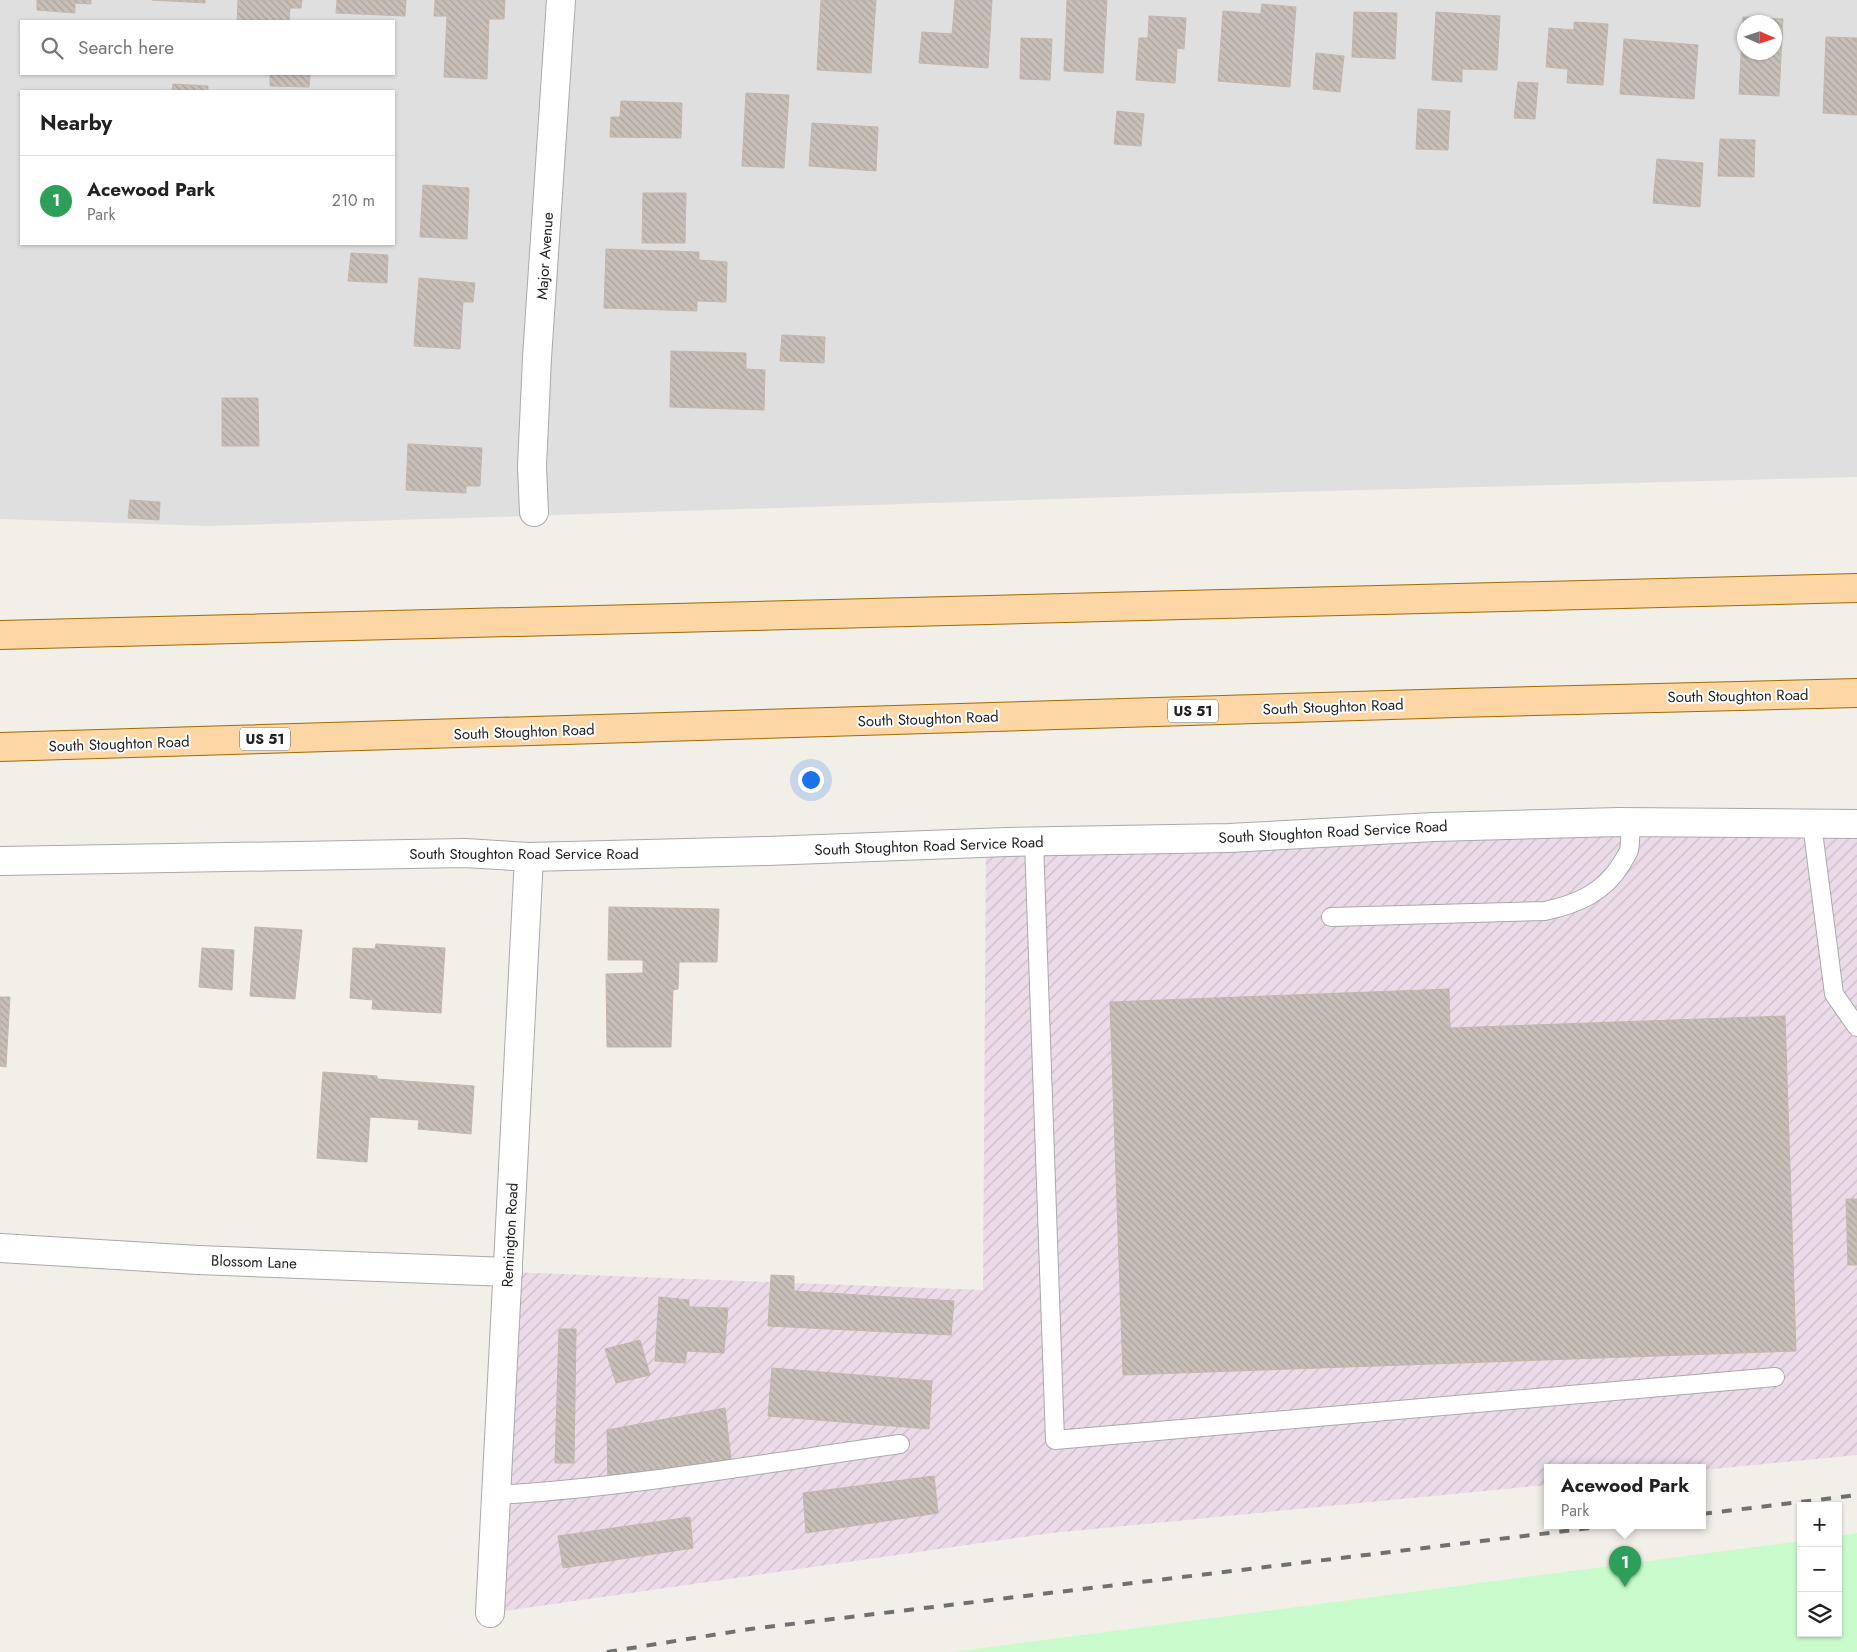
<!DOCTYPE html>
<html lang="en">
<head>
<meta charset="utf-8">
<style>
  body { margin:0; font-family:Jost,sans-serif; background:#f6f6f6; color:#222 }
  .controls { position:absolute; right:15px; bottom:15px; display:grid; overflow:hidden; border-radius:0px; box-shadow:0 1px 4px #0004 }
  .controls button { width:45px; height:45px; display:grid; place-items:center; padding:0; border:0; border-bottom:1px solid #e0e0e0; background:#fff; color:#222; font:25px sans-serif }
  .compass { position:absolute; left:1737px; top:15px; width:45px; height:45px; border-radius:50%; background:#fff; box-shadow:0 1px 4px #0004; rotate:93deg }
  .you { position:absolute; left:810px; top:779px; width:18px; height:18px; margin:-12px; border:4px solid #fff; border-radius:50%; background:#1a73e8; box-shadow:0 0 0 8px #1a73e833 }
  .badge { display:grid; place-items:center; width:32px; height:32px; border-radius:50%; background:#ea580c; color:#fff; font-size:16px; font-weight:700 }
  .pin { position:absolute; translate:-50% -41px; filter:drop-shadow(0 1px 2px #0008) }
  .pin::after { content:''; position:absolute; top:26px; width:18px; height:15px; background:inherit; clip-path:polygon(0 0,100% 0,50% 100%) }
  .popup { position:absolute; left:1544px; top:1464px; width:162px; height:65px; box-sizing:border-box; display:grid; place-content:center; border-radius:0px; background:#fff; filter:drop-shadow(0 1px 4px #0005); font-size:16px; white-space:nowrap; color:#767676 }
  .popup b { font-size:19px; color:#222 }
  .popup::after { content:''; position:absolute; left:50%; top:100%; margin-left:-10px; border:10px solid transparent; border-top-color:#fff }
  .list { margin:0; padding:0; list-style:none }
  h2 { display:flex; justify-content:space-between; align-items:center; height:65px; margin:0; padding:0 20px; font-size:21px }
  h2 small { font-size:16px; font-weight:400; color:#767676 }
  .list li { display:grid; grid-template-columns:32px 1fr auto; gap:15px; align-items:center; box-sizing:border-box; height:90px; padding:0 20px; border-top:1px solid #e0e0e0 }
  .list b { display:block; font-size:19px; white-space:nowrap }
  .list p { margin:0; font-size:16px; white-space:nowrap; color:#767676 }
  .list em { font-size:16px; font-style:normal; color:#767676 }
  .icon { flex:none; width:28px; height:28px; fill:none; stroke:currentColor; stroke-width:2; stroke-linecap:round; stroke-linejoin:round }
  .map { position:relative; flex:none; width:1857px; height:1652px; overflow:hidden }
  .search { position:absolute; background:#fff; box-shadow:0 1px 4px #0004; left:20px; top:20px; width:375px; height:55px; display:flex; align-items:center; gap:12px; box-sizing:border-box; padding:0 18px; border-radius:0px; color:#767676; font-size:19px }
  .panel { position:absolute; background:#fff; box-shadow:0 1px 4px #0004; left:20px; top:90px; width:375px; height:155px; border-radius:0px }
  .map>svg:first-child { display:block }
  .residential { fill:#e0dfdf; fill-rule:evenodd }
  .industrial { fill:url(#industrial-furrows) }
  .park { fill:#c8facc }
  .building { fill:url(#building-back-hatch); stroke:#c4b6ab; fill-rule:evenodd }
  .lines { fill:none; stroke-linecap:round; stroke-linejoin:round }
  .service-casing { stroke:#a9a9a9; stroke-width:20 }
  .minor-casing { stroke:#a9a9a9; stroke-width:30 }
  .primary-casing { stroke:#a06b00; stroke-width:30 }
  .service { stroke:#fff; stroke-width:18 }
  .minor { stroke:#fff; stroke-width:28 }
  .primary { stroke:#fcd6a4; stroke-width:28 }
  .rail { stroke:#707070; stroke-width:4; stroke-dasharray:10 10; stroke-linecap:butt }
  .labels { text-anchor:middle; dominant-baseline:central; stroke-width:4; stroke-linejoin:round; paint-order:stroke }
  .shield { fill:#fff; stroke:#646464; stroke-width:1 }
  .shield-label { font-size:14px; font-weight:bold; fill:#222 }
  .street-label { font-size:15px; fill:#222; stroke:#fff }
</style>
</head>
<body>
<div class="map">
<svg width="1857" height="1652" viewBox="0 0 1857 1652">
  <defs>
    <pattern id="industrial-furrows" width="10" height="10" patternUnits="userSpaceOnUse" patternTransform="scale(1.25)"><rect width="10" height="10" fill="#ebdbe8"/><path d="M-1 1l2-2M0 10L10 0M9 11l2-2" fill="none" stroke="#c9bcc7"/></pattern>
    <pattern id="building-back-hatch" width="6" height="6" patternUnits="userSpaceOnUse" patternTransform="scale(1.25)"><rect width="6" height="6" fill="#c7bfb8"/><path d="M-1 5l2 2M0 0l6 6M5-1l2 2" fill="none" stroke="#aba49e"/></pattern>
  </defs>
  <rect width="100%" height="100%" fill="#f2efe9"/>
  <!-- residential -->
  <path class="residential" d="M0,0H1857V477L1215,494L209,526L0,519ZM21,21H394V74H21ZM1744,22H1774V52H1744ZM21,91H394V244H21Z"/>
  <!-- industrial -->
  <polygon class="industrial" points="1857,824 1857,1455 1703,1470 1702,1468 1548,1468 1547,1485 1052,1533 490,1613 508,1272 983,1290 986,843"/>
  <!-- park -->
  <polygon class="park" points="1857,1533 1857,1652 953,1652 1801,1541 1801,1633 1838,1633 1838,1536"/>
  <!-- building -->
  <g class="building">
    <polygon points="37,0 91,0 91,4 75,3 75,13 37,10"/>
    <polygon points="152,0 205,0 205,3"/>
    <polygon points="238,0 302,0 301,8 290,8 289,21 237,21"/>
    <polygon points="337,0 406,0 405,16 336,13"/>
    <polygon points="435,0 505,0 504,19 489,19 487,79 444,77 447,16 434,16"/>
    <polygon points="821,0 876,0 871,73 817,70"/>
    <polygon points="955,0 992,0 988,68 919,63 922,32 952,34"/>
    <polygon points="1067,0 1107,0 1103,73 1064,71"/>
    <polygon points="1262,4 1296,7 1290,87 1218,81 1223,11 1261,14"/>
    <polygon points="1354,12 1397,13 1395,59 1352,57"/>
    <polygon points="1436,12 1500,16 1497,70 1462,69 1462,82 1432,80"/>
    <polygon points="1149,16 1186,18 1184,49 1177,48 1175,83 1136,80 1139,38 1148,38"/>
    <path d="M1743,17L1783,19L1779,96L1739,94ZM1744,22H1774V52H1744Z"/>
    <polygon points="1574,22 1608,24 1603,85 1567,83 1568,69 1546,67 1549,28 1574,30"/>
    <polygon points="1826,37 1857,38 1857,115 1823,113"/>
    <polygon points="1021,38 1052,39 1050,80 1020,79"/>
    <polygon points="1624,39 1698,45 1694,99 1620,94"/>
    <polygon points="1316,53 1344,56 1340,92 1313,89"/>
    <polygon points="270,74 310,74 309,87 270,86"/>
    <polygon points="1518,82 1538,83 1535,119 1514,118"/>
    <polygon points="173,84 208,86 208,91 172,91"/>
    <polygon points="746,93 789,95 784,168 742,166"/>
    <polygon points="621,101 682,103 681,138 610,137 611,117 620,117"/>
    <polygon points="1418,109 1450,111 1448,150 1416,149"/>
    <polygon points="1117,111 1144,114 1141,146 1114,144"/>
    <polygon points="812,123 878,127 876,171 809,166"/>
    <polygon points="1720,139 1755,140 1754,177 1718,176"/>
    <polygon points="1657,159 1703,163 1700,207 1653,203"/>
    <polygon points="423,185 469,188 467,239 420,237"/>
    <polygon points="643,193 686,193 685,243 642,243"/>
    <polygon points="606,249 699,252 699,260 727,262 726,302 697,301 697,311 604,308"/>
    <polygon points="351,253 388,255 387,283 348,281"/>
    <polygon points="419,278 475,283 473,302 463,302 460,349 414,346"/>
    <polygon points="782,335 825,337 824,363 780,361"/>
    <polygon points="671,351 746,353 746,369 765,370 764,410 670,407"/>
    <polygon points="222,398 258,398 259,446 222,446"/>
    <polygon points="408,444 482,448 480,486 466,486 466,493 406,490"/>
    <polygon points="130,500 160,502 159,520 128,518"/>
    <polygon points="609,907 719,909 717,962 679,962 678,989 673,990 671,1047 607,1047 606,974 643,973 643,960 608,960"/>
    <polygon points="255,927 302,930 295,999 250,996"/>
    <polygon points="376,944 445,948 441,1013 372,1009 373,1000 350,998 353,948 375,949"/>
    <polygon points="202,948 234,950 232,990 199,987"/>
    <polygon points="1449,989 1450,1028 1785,1016 1796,1351 1123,1375 1110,1002"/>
    <polygon points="0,997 10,997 6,1067 0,1066"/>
    <polygon points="323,1072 377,1076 377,1079 474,1086 471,1134 418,1129 419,1120 370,1117 367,1162 317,1158"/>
    <polygon points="1846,1199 1857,1199 1857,1265 1848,1265"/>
    <polygon points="771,1275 794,1276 794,1291 954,1301 951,1335 768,1326"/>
    <polygon points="659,1297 689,1300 689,1307 728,1308 724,1353 687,1351 685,1363 655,1361"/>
    <polygon points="559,1329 576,1329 574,1463 555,1463"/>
    <polygon points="640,1340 650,1375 616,1383 605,1349"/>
    <polygon points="772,1368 932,1381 929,1429 768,1416"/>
    <polygon points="725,1408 731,1459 608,1485 607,1430"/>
    <polygon points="934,1476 938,1513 806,1533 803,1493"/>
    <polygon points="690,1517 693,1548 563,1568 558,1536"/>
  </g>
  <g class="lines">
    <defs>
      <g id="service">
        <polyline points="1812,824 1834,994 1857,1027"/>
        <polyline points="1034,842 1055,1440 1775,1377"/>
        <path d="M1331,917L1545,911C1577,904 1604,893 1622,863C1624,859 1628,854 1629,850C1631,841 1630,831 1630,822"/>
        <path d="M497,1495C632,1487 766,1463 900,1444"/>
      </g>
      <g id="minor">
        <polyline points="534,512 532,467 537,358 561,0"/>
        <polyline points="0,861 465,853 529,857 767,851 1007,842 1229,838 1434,827 1619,822 1857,824"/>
        <polyline points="0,1248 198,1260 508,1272"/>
        <polyline points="490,1613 529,857"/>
      </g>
      <g id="primary">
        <polyline points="0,635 1857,588"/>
        <polyline points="0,747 1456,703 1857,693"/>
      </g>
    </defs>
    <!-- service casing -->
    <use href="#service" class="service-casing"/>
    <!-- minor casing -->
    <use href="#minor" class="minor-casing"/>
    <!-- primary casing -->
    <use href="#primary" class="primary-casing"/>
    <!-- service -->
    <use href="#service" class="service"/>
    <!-- minor -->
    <use href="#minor" class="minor"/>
    <!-- primary -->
    <use href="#primary" class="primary"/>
    <!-- rail -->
    <g class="rail">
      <polyline points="1702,1514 1857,1495"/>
      <polyline points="607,1652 750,1629 1607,1526"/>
    </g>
  </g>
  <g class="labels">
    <!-- shield labels -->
    <g class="shield">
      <rect x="1168" y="699.5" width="50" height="23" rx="4"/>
      <rect x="240" y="727.5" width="50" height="23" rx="4"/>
    </g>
    <g class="shield-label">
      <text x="1193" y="711">US 51</text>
      <text x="265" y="739">US 51</text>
    </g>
    <!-- street labels -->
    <g class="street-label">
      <text transform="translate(545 256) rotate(-86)">Major Avenue</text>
      <text transform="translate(1738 696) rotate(-1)">South Stoughton Road</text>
      <text transform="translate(1333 707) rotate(-2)">South Stoughton Road</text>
      <text transform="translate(928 719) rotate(-2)">South Stoughton Road</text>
      <text transform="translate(524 732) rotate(-2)">South Stoughton Road</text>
      <text transform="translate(119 744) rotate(-2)">South Stoughton Road</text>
      <text transform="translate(1333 832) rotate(-3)">South Stoughton Road Service Road</text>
      <text transform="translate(929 846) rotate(-2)">South Stoughton Road Service Road</text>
      <text x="524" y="854">South Stoughton Road Service Road</text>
      <text transform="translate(510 1235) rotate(-87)">Remington Road</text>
      <text transform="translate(254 1262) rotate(2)">Blossom Lane</text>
    </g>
  </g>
</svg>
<div class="controls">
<button>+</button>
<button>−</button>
<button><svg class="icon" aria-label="layers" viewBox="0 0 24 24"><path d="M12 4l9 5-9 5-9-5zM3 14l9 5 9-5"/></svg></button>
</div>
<svg class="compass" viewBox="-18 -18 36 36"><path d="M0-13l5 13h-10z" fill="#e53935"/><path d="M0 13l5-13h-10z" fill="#767676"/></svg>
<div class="you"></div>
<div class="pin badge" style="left:1625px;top:1587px;background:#2e9e5b">1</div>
<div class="popup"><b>Acewood Park</b>Park</div>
<div class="search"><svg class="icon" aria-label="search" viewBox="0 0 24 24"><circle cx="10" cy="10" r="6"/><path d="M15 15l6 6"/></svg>Search here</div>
<section class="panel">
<h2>Nearby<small></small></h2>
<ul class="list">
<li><span class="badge" style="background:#2e9e5b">1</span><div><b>Acewood Park</b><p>Park</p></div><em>210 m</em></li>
</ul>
</section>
</div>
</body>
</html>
